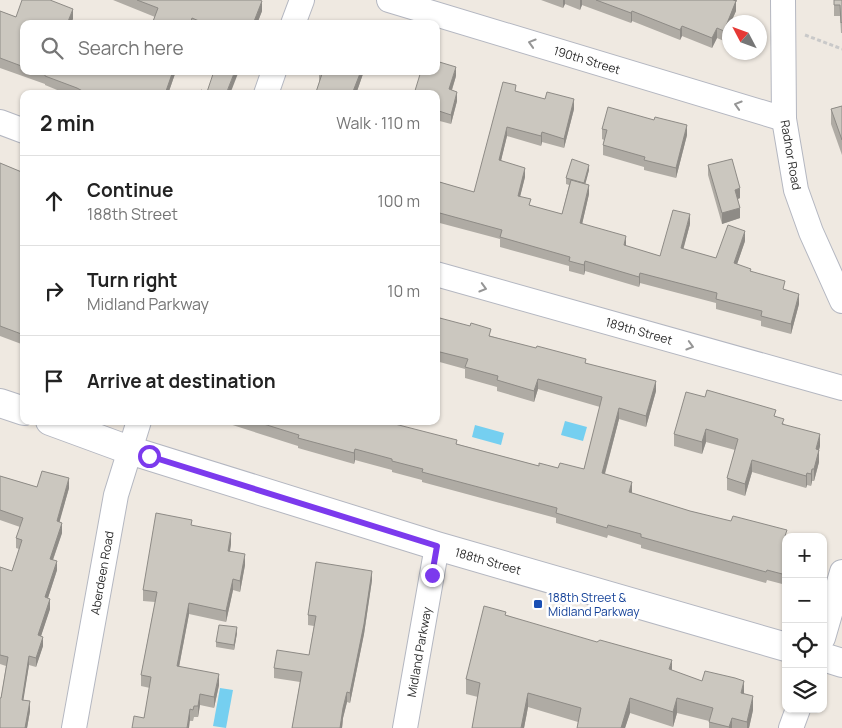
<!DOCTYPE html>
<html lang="en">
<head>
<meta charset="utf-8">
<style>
  body { margin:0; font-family:Manrope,sans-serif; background:#f6f6f6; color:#222 }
  .controls { position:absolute; right:15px; bottom:15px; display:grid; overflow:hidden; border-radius:10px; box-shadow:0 1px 4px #0004 }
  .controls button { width:45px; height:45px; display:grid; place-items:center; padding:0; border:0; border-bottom:1px solid #e0e0e0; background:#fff; color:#222; font:25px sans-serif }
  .compass { position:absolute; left:722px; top:15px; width:45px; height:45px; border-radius:50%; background:#fff; box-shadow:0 1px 4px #0004; rotate:311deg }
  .stop { position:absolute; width:15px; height:15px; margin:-11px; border:4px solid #7c3aed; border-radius:50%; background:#fff }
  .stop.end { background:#7c3aed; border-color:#fff; box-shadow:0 1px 5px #0008 }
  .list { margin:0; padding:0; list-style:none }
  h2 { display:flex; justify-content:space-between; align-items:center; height:65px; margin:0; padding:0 20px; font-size:21px }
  h2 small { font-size:16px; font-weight:400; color:#767676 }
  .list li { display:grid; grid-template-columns:32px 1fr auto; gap:15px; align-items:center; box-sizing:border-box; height:90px; padding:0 20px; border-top:1px solid #e0e0e0 }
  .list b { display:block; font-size:19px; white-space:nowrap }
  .list p { margin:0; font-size:16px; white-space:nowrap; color:#767676 }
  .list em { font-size:16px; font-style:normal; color:#767676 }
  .icon { flex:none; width:28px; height:28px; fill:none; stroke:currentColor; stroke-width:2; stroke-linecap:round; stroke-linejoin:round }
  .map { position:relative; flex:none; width:842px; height:728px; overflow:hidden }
  .search { position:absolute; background:#fff; box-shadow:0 1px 4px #0004; left:20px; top:20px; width:420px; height:55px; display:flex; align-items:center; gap:12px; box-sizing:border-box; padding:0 18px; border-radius:10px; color:#767676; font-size:19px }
  .panel { position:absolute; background:#fff; box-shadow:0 1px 4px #0004; left:20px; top:90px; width:420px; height:335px; border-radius:10px }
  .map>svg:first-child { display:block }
  .water { fill:#75cff0 }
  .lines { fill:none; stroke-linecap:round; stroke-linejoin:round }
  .minor-casing { stroke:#b4b7c1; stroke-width:26 }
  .tertiary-casing { stroke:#b4b7c1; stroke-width:30 }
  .path { stroke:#c9c9c9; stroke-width:3; stroke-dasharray:4 2.5; stroke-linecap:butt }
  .minor { stroke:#fff; stroke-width:24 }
  .tertiary { stroke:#fff; stroke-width:28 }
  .wall { fill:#afaba4 }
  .shaded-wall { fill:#8e8b86 }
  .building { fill:#cbc7bf; stroke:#8e8b86 }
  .oneway { stroke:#969696 }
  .route { stroke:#7c3aed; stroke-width:6 }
  .transit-dot { fill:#1a4fb4; stroke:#fff; stroke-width:2 }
  .labels { text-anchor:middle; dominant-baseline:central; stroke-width:5; stroke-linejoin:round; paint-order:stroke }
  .street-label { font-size:12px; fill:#2e2e2e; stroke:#fff }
  .transit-label { font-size:12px; fill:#164399; stroke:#fff; text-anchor:start }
</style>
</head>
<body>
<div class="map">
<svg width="842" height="728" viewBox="0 0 842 728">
  <rect width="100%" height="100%" fill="#efe9e1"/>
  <!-- water -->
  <g class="water">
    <polygon points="565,421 587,427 583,441 561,435"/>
    <polygon points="475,425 504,433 501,445 472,437"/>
    <polygon points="220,688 233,690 226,728 213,726"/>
  </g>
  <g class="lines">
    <defs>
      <g id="minor">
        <polyline points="389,0 784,119"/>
        <polyline points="783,0 784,119 796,190 811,232 842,301"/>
        <polyline points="293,24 302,0"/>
        <polyline points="266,94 274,71"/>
        <polyline points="0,122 24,131"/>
        <polyline points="436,274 842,388"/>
        <polyline points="823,638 842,572"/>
        <polyline points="74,728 116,495 139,421"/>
        <polyline points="405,728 437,546"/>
        <polyline points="791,728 798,709"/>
      </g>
      <g id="tertiary">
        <polyline points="0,403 24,411"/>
        <polyline points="50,421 129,450 437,546 786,647"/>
        <polyline points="823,657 842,663"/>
      </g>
    </defs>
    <!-- minor casing -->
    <use href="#minor" class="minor-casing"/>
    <!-- tertiary casing -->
    <use href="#tertiary" class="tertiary-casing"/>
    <!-- path -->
    <polyline class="path" points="805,35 842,49"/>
    <!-- minor -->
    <use href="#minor" class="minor"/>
    <!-- tertiary -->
    <use href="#tertiary" class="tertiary"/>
  </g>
  <!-- wall -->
  <g class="wall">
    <polygon points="113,0 260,0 262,11 257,24 152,24 155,17"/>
    <polygon points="541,0 737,0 736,2 736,11 731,22 730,22 724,41 717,38 712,48 682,36 680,40 632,21 631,23 582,5 580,10 565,4 563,8"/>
    <polygon points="834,0 842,0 842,33 841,33 840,16 834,16"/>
    <polygon points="0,11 16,17 73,19 24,24 24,71 176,71 168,94 67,94 45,85 45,84 0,68"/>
    <polygon points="364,71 356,94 316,94 319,83 319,73"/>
    <polygon points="456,76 452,90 457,101 451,124 436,120 436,94"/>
    <polygon points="516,91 574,109 564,148 542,142 541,146 507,136 501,160 525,177 520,196 531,206 562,214 569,185 566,184 566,178 589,170 585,184 589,194 582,224 626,246 660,256 690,224 683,249 716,258 745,241 737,264 751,271 785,290 799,304 791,334 761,326 761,321 716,309 716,303 640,283 639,287 585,271 584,275 569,271 569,266 500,247 500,239 436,222 436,181 474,192"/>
    <polygon points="842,106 842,155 831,124 831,109"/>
    <polygon points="602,129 687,135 676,178 644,170 644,167 603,155 603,145 604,140 602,139"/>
    <polygon points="0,163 24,173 24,345 0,336"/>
    <polygon points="708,165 740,198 738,199 740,218 722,224 708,175"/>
    <polygon points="436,317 491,336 586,363 656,391 646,427 619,419 605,474 632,492 632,493 690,511 786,537 786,585 767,580 766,583 641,548 641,545 608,535 607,538 556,523 556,518 422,482 422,480 392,472 392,470 355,460 354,464 298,448 298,446 220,421 393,421 393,424 457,444 539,466 558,468 584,469 600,407 538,389 534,402 497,391 497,387 465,378 465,369 436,361"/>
    <polygon points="776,416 784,424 820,446 819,450 819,462 814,481 812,481 811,486 807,485 806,488 752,472 745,496 727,490 727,478 735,450 706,442 702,454 674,446 674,434"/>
    <polygon points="0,476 37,487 69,488 59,522 62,533 53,560 57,570 48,598 50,609 41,636 43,646 36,667 29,665 23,700 30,711 27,728 0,728 1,698 6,666 0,664 0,567 12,571 19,549 16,548 16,538 20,527 0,520"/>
    <polygon points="192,525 231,544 230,551 245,565 240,592 233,590 226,622 189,614 179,667 219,685 214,708 200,705 198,717 194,717 193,721 144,718 150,688 141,686 141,675 155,602 143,601 143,590"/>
    <polygon points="372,580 364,634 350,703 347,702 343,718 342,728 292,728 300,682 274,678 274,668 309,655 314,626 308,625 308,615"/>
    <polygon points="506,615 702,681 744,693 753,710 749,728 709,728 709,721 677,713 673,727 630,713 625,728 577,728 578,722 528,707 524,728 472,728 478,697 466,694 466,679"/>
    <polygon points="237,633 234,650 216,647 216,642"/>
  </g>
  <!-- shaded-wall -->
  <g class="shaded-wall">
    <polygon points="563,0 565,0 565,4 563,8"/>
    <polygon points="580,0 582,0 582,5 580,10"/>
    <polygon points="733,0 737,0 736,2 736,11 731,22 730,22 730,27 724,41 724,31"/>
    <polygon points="262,1 262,11 257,24 253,24"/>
    <polygon points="73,9 73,19 71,24 67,24"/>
    <polygon points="632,11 632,21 631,23 631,13"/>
    <polygon points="682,26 682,36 680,40 680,30"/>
    <polygon points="717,28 717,38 712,48 712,38"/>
    <polygon points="456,67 456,76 449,99 449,89"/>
    <polygon points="173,71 176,71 168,94 164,94"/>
    <polygon points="235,71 239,71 230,94 226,94"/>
    <polygon points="361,71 364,71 356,94 352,94"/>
    <polygon points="457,92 457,101 451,124 451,115"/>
    <polygon points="574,99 574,109 564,148 564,139"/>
    <polygon points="687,125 687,135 676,178 676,168"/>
    <polygon points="507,127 507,136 499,169 499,160"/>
    <polygon points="542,132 542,142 541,146 541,136"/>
    <polygon points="589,165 589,170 584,189 584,184"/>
    <polygon points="525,168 525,177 518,205 518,196"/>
    <polygon points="589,185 589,194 580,233 580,223"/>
    <polygon points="740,188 740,198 735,200 735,190"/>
    <polygon points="740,208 740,218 722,224 722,213"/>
    <polygon points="690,214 690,224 681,258 681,248"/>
    <polygon points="745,231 745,241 734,273 734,263"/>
    <polygon points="626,236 626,246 624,245"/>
    <polygon points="585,261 585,271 584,275 584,265"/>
    <polygon points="640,273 640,283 639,287 639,277"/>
    <polygon points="799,294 799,304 791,334 791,324"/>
    <polygon points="538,379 538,389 534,402 534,391"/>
    <polygon points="656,381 656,391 646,427 646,416"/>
    <polygon points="619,408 619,419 602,484 602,473"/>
    <polygon points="706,429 706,442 702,454 702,442"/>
    <polygon points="820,434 820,446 816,461 816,449"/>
    <polygon points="355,449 355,460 354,464 354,453"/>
    <polygon points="819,450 819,462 814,481 814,469"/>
    <polygon points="752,460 752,472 745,496 745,484"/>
    <polygon points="812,469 812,481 811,486 811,474"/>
    <polygon points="807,473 807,485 806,488 806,476"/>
    <polygon points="69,478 69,488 57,531 57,521"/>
    <polygon points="632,482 632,492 629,503 629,492"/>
    <polygon points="62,523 62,533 50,568 50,559"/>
    <polygon points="231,533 231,544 228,562 228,551"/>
    <polygon points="245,554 245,565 240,592 240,581"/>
    <polygon points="57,561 57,570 45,607 45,597"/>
    <polygon points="372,571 372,580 364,634 350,703 350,693"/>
    <polygon points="233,579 233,590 226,622 226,611"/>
    <polygon points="50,599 50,609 38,645 38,635"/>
    <polygon points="189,603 189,614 177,677 177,666"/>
    <polygon points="237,627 237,633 234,650 234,645"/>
    <polygon points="43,637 43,646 36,667 36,658"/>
    <polygon points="29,656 29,665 22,709 22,700"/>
    <polygon points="672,660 672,674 669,669"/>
    <polygon points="219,674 219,685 214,708 214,697"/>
    <polygon points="744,681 744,696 741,693"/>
    <polygon points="347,692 347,702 343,718 342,728 340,728 343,708"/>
    <polygon points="528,693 528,707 524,728 521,728"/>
    <polygon points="200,694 200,705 198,717 198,706"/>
    <polygon points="753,696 753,710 749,728 747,728 747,722"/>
    <polygon points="630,698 630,713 625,728 621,728"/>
    <polygon points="677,698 677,713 673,727 673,712"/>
    <polygon points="30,701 30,711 27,728 25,728"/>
    <polygon points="190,709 190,720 189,728 187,728"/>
    <polygon points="732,718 732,728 729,728 729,727"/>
  </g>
  <!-- building -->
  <g class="building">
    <polygon points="22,0 50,0 73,9 67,24 24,24 24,67 0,58 0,11 16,17"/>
    <polygon points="137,0 260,0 262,1 253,24 206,24 192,18 190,24 152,24 158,8"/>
    <polygon points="596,0 733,0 736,1 724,31 717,28 712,38 682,26 680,30 632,11 631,13"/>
    <polygon points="834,0 842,0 842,22 841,23 840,5 834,5"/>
    <polygon points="436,61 456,67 449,89 457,92 451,115 436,110 436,94 414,94 421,71 436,71"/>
    <polygon points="37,71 173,71 165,94 88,94 77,88 45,76 45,74"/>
    <polygon points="214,71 235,71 226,94 200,94 201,90 207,92"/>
    <polygon points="319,71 361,71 352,94 320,94 316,92 322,74 319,73"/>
    <polygon points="503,82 516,85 515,91 545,99 547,92 574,99 564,139 542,132 541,136 507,127 499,160 525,168 518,196 531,199 529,205 562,214 571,180 589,185 580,223 626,236 624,245 660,256 673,210 690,214 681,248 716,258 728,225 745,231 734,263 751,269 750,271 785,281 783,289 799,294 791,324 761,316 762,311 716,299 717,293 640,273 639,277 585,261 584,265 569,261 570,257 500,237 502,230 436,212 436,181 474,192"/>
    <polygon points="842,106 842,140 831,109"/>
    <polygon points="608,107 654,120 655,117 687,125 676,168 644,160 645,157 603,145 607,130 602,129"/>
    <polygon points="572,159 589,165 584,183 566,178"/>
    <polygon points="732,159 740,188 735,190 740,208 722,213 708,165"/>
    <polygon points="0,163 24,173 24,335 0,326"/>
    <polygon points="436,317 470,326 471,323 491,329 489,336 536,348 537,346 586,359 585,363 656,381 646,416 619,408 602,473 632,482 629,492 690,511 731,521 733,516 787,530 785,536 787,537 786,537 786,575 767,570 766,572 641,537 641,534 608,525 607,528 556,513 557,508 422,472 423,469 392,461 392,459 355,449 354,453 298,438 299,435 254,421 392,421 391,423 457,440 456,444 539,466 539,463 558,468 560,463 584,469 602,397 538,379 534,391 497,380 498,376 465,367 468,359 436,351"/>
    <polygon points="707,390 776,410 774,416 784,419 782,424 820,434 816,449 819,450 814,469 812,469 811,474 807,473 806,476 752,460 745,484 727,478 738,439 706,429 702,442 674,434 686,392 705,397"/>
    <polygon points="42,471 69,478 57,521 62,523 50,559 57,561 45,597 50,599 38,635 43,637 36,658 29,656 22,700 30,701 25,728 0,728 0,698 1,698 8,657 0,655 0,567 12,571 22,540 16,538 23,518 0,510 0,476 37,487"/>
    <polygon points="156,513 192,520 191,525 231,533 228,551 245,554 240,581 233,579 226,611 189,603 177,666 219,674 214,697 200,694 198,706 194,706 193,710 190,709 187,728 132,728 134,716 144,718 151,677 141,675 157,592 143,590"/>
    <polygon points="316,562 372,571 364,624 350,693 347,692 343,708 340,728 292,728 302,672 274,668 277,650 309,655 316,616 308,615"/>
    <polygon points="484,606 506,612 505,615 597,642 600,640 672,660 669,669 702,681 705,671 735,678 744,681 741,693 753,696 747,722 732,718 729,727 709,722 713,708 677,698 673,712 630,698 621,728 577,728 581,708 528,693 521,728 472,728 480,683 466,679"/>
    <polygon points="219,625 237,627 234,645 216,642"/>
  </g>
  <!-- one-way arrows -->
  <defs><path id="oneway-chevron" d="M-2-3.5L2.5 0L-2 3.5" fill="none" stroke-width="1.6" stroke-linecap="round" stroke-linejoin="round" transform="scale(1.25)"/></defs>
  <g class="oneway">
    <use href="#oneway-chevron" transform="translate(532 43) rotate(-163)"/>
    <use href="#oneway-chevron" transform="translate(738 105) rotate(-163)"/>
    <use href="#oneway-chevron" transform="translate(483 288) rotate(16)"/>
    <use href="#oneway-chevron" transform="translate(690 346) rotate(16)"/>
  </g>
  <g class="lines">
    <!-- route -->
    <polyline class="route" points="149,456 437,546 432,575"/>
  </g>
  <!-- markers -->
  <rect class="transit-dot" x="533" y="599" width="10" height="10" rx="2.5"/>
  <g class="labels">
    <!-- street labels -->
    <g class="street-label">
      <text transform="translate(587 60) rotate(17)">190th Street</text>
      <text transform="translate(791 155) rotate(80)">Radnor Road</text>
      <text transform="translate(639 331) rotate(16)">189th Street</text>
      <text transform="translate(488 561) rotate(16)">188th Street</text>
      <text transform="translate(102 573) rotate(-80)">Aberdeen Road</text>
      <text transform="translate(419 652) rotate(-80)">Midland Parkway</text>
    </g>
    <!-- transit labels -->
    <g class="transit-label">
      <text x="548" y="597">188th Street &amp;<tspan x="548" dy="14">Midland Parkway</tspan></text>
    </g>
  </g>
</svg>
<div class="controls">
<button>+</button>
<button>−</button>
<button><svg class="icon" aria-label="locate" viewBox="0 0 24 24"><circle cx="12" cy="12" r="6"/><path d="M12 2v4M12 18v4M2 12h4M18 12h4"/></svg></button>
<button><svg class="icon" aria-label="layers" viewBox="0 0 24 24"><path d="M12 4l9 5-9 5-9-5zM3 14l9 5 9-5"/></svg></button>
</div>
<svg class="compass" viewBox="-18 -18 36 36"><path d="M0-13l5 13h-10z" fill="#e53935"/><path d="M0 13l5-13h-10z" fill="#767676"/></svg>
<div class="stop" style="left:149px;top:456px"></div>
<div class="stop end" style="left:432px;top:575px"></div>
<div class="search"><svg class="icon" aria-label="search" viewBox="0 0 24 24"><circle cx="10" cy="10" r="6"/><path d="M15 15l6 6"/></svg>Search here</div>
<section class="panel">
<h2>2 min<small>Walk · 110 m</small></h2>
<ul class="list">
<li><svg class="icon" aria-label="ahead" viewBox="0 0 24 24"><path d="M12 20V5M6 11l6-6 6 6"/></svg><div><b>Continue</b><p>188th Street</p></div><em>100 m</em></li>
<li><svg class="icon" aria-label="right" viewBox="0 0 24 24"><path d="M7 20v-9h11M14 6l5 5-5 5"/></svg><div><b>Turn right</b><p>Midland Parkway</p></div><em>10 m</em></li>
<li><svg class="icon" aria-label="arrive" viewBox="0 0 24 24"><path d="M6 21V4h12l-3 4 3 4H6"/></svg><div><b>Arrive at destination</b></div></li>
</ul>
</section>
</div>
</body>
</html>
